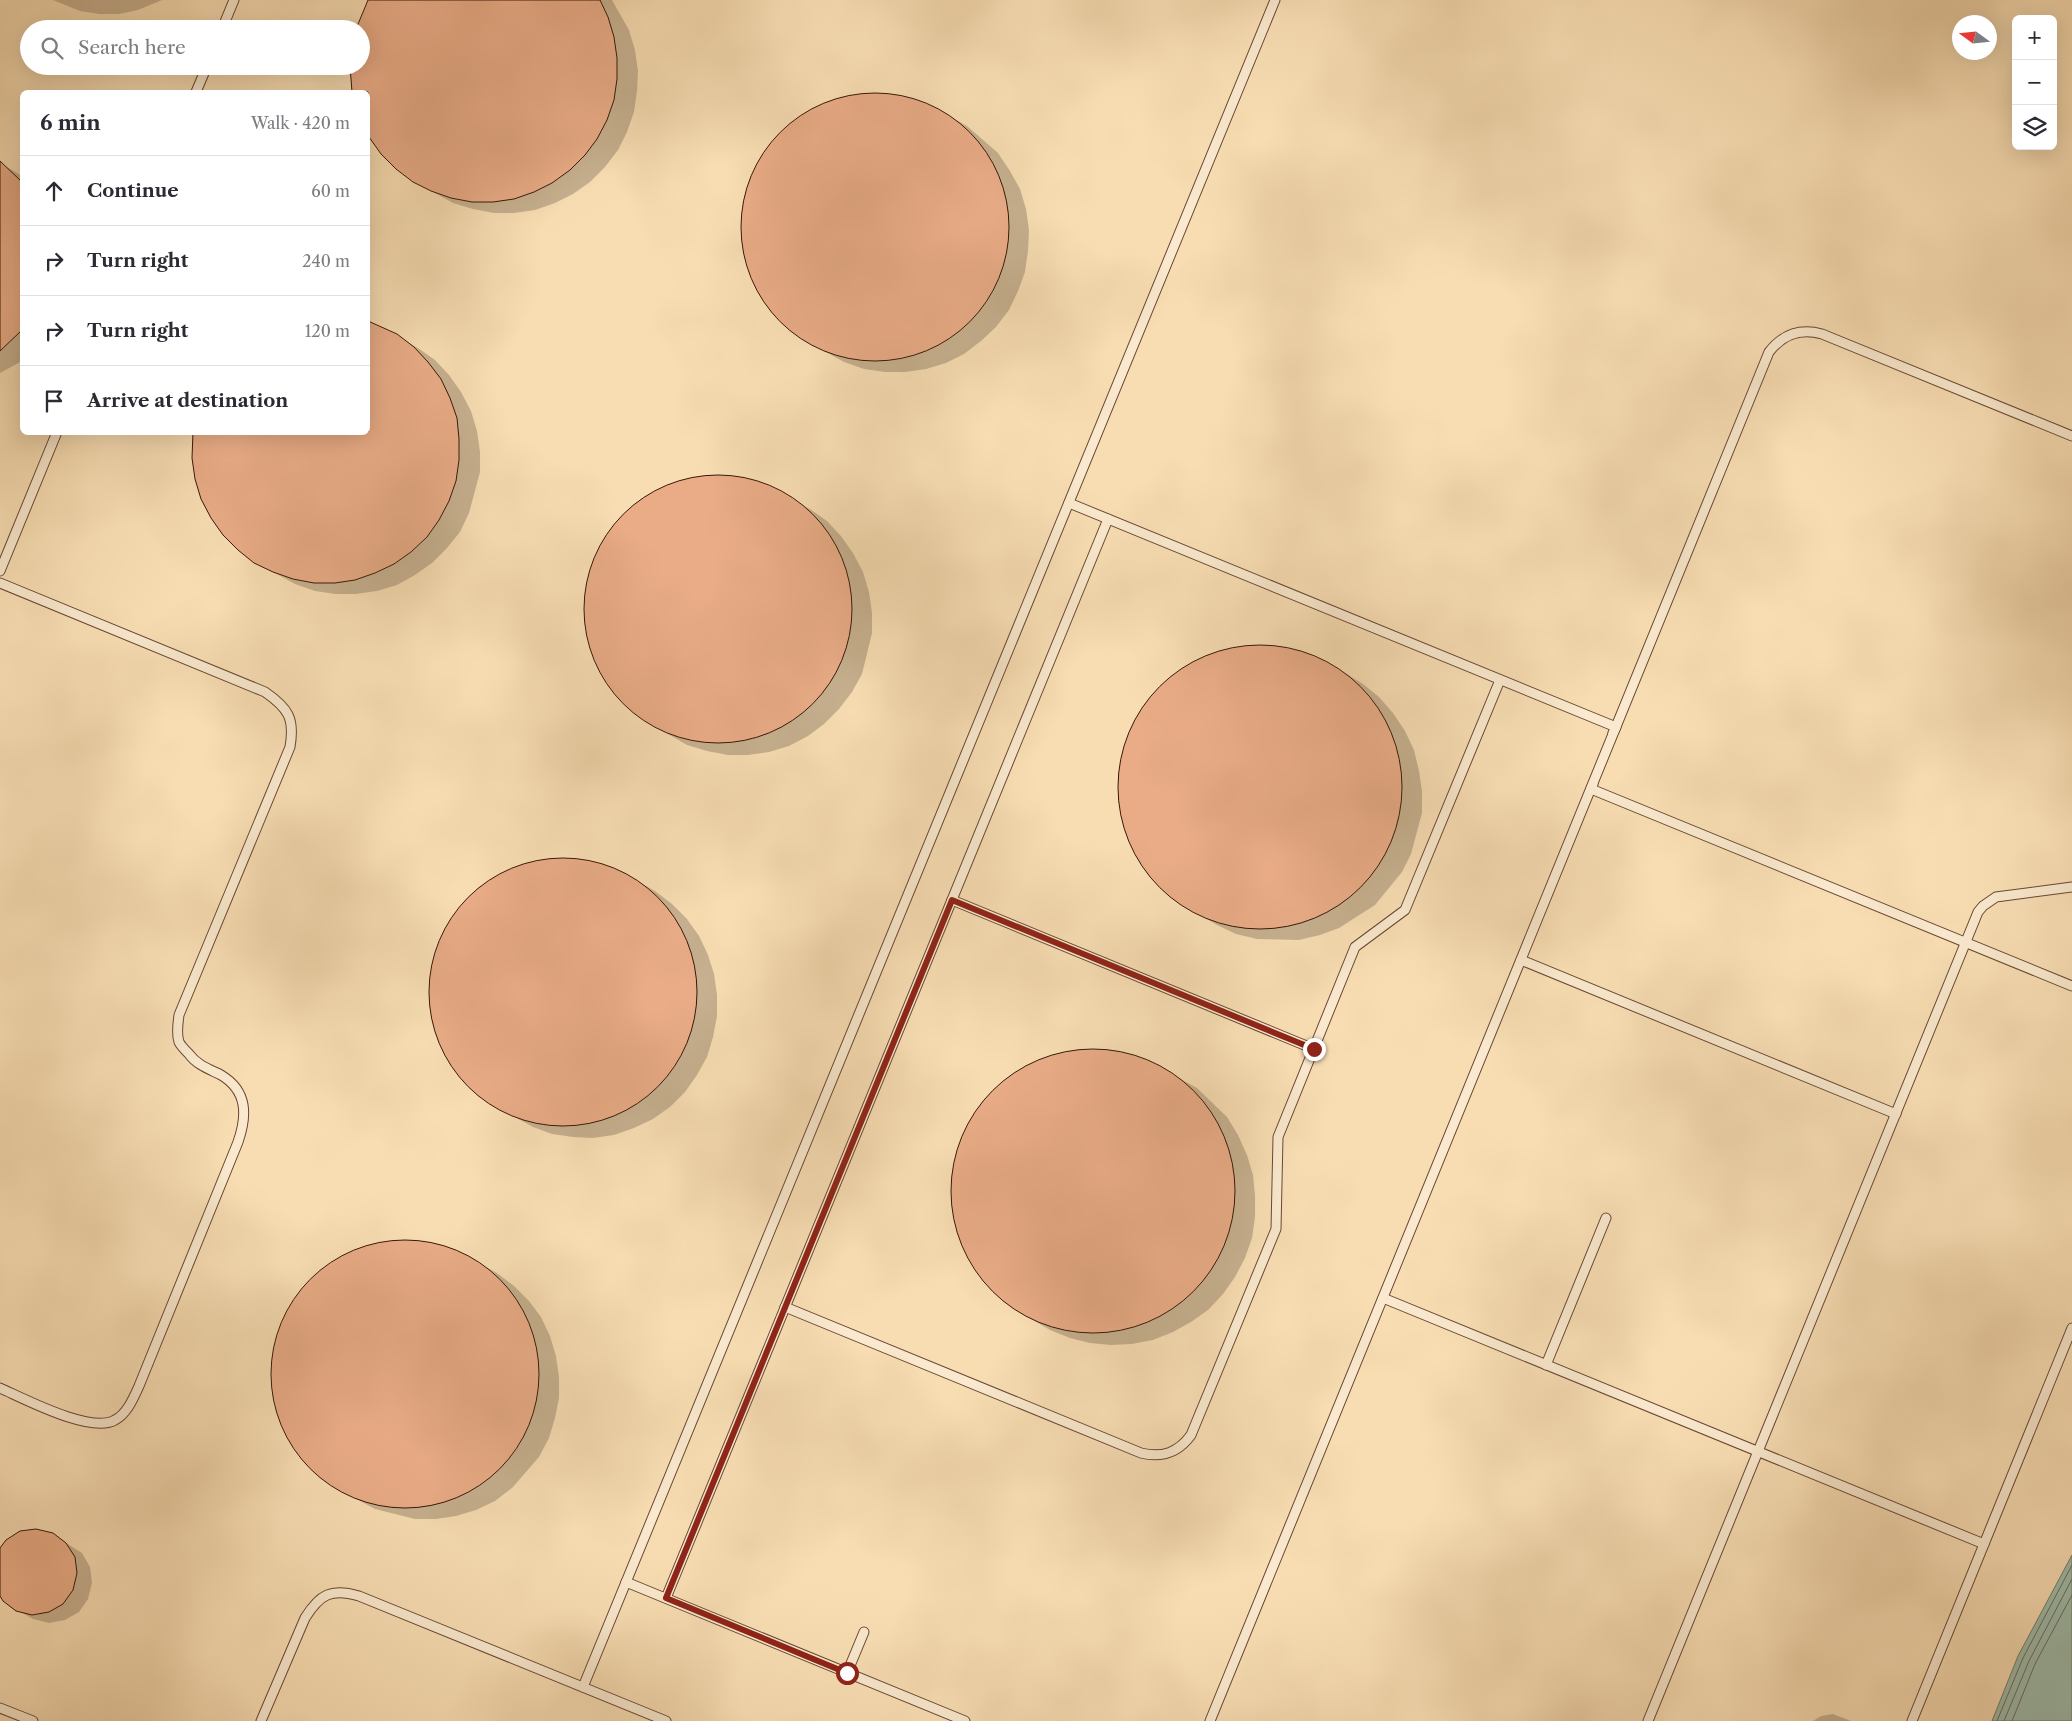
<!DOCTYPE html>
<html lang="en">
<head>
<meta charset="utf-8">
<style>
  body { margin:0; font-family:"Libre Caslon Text",serif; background:#f2f2f3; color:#2b2b33 }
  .controls { position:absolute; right:15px; top:15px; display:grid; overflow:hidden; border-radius:8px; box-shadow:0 5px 20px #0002 }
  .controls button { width:45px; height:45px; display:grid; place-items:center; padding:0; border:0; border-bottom:1px solid #e1e1e2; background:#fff; color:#2b2b33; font:25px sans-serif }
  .compass { position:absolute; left:1952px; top:15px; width:45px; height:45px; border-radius:50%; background:#fff; box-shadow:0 5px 20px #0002; rotate:285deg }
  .stop { position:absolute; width:15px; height:15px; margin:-11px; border:4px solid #8f2418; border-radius:50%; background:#fff }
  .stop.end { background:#8f2418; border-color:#fff; box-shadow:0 1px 5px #0008 }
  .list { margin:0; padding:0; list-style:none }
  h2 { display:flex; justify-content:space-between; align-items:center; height:65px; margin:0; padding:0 20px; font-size:21px }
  h2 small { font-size:16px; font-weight:400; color:#7c7c81 }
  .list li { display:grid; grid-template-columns:32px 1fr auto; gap:15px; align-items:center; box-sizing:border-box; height:70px; padding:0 20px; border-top:1px solid #e1e1e2 }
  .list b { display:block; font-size:19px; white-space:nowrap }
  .list em { font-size:16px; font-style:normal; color:#7c7c81 }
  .icon { flex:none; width:28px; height:28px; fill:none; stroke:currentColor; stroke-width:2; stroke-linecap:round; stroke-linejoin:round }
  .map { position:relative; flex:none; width:2072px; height:1721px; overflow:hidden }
  .search { position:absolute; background:#fff; box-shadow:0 5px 20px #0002; left:20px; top:20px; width:350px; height:55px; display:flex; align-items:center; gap:12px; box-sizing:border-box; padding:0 18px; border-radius:28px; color:#7c7c81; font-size:19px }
  .panel { position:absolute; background:#fff; box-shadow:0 5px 20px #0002; left:20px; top:90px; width:350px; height:345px; border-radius:8px }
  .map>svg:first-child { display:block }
  .water { fill:#9dbcac; stroke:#757a6a }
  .shadow { fill:#0003 }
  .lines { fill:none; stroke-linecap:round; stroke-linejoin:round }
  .shore { stroke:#6a6a5a; stroke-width:1 }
  .building { fill:#e9ac87; stroke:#381708 }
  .lane-casing { stroke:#684833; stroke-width:11 }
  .lane { stroke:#fae9ce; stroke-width:9 }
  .route { stroke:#8f2418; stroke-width:6 }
</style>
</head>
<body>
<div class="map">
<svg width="2072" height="1721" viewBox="0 0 2072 1721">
  <rect width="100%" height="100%" fill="#f8ddb3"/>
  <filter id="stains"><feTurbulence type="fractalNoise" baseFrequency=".004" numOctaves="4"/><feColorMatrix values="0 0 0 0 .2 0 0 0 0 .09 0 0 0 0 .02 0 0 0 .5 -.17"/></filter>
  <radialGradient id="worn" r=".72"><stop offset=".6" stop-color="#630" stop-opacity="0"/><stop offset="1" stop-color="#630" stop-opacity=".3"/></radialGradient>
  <!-- water -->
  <polygon class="water" points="2072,1555 2072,1721 1992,1721 2018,1656"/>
  <!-- shadow -->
  <g class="shadow">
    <polygon points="53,0 162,0 138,10 119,14 99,14 80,11"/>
    <polygon points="370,0 612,0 629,30 635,50 638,71 637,91 634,112 627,132 618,150 605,167 590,182 573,194 555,203 535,210 514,213 494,213 473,209 453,203 413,181 370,136 368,131 368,92 354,92 351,77 361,66"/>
    <polygon points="866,94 887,94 907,97 927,104 967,126 998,153 1010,171 1020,189 1026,209 1029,230 1028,251 1025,272 1018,291 1009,310 996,327 981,341 964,354 946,363 926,369 905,372 885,372 864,369 844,362 804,340 788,328 773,313 761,296 752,277 745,257 742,236 743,215 746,194 753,175 762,156 790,124 807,113 825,103 846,97"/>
    <polygon points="0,163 22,176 22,361 0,373"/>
    <polygon points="368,322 378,326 418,348 435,360 449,375 461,392 471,411 477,431 480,452 480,472 469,513 460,532 447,548 432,563 415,575 397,585 377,591 356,594 335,594 315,591 295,584 255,562 368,432"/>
    <polygon points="709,476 730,476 750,480 770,487 810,509 827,521 841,536 853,553 863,572 869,592 872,613 872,633 862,674 852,692 839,709 824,724 808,736 789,746 769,752 748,755 728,755 707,751 687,745 647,722 631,710 616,695 604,678 595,659 589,639 586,619 586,598 589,577 596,557 606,539 618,522 633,507 650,495 669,485 688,479"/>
    <polygon points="1263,645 1284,647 1304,652 1324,660 1363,684 1379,697 1393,713 1405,731 1414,750 1419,771 1422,791 1422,813 1411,854 1402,872 1375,905 1339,928 1320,935 1299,940 1257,939 1236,934 1217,925 1178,902 1161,888 1147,873 1136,855 1127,836 1121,815 1119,794 1119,773 1130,732 1139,713 1166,681 1183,668 1201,658 1221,650 1242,646"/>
    <polygon points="554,859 575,859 596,863 615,869 655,891 672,904 687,919 699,936 708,955 714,974 717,995 717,1016 713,1037 707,1057 697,1075 685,1092 670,1107 653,1119 634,1128 614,1135 593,1138 573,1137 552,1134 533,1127 493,1105 476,1093 461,1078 449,1061 440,1042 434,1022 431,1001 431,981 441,940 451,922 463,905 478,890 495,878 514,869 534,862"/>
    <polygon points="1096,1049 1118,1051 1138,1056 1197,1088 1227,1117 1238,1135 1247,1155 1253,1175 1255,1196 1255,1217 1252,1238 1245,1258 1235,1277 1223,1294 1208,1310 1191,1322 1173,1332 1153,1340 1132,1344 1111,1345 1090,1343 1070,1338 1050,1330 1011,1307 995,1293 981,1277 969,1259 960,1240 955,1220 952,1199 953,1178 963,1137 973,1118 985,1100 1000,1085 1017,1072 1035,1062 1055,1055 1075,1050"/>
    <polygon points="396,1241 417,1241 457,1251 497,1273 514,1286 529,1301 541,1317 550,1336 556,1356 559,1377 559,1398 555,1418 549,1438 539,1457 512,1488 495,1501 476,1510 456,1516 436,1519 415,1519 375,1509 334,1487 318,1474 303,1459 291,1443 282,1424 276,1404 273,1383 273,1362 276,1342 283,1322 293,1303 305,1286 320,1272 337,1259 356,1250 376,1244"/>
    <polygon points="52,1534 82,1553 90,1567 92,1583 88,1599 79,1612 65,1620 49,1623 33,1619 17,1610 0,1594 0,1550"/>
    <polygon points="1833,1714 1851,1721 1813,1721 1821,1716"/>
  </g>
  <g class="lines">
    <!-- shore -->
    <g class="shore">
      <polyline points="1997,1721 2023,1658 2072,1565"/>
      <polyline points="2004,1721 2029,1661 2072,1579"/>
      <polyline points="2012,1721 2035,1664 2072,1595"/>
    </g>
  </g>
  <!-- building -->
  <g class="building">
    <polygon points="368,0 600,0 608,17 614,37 617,58 617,79 614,100 607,120 597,139 585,155 570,170 552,183 534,192 514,199 493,202 472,202 451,198 431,191 413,182 396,169 381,154 369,137 368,92 352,92 350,66 361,66 361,29 356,29"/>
    <circle cx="875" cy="227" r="134"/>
    <polygon points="0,161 22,182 22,330 0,351"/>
    <polygon points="368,321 397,334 414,347 428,362 441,379 450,398 457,418 459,439 459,460 456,481 449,501 439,520 427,537 411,552 394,564 375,573 355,580 335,583 314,583 293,579 273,572 254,563 238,550 223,535 211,518 201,499 195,479 192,458 193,432 368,432"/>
    <circle cx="718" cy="609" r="134"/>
    <circle cx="1260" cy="787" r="142"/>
    <circle cx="563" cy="992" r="134"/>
    <circle cx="1093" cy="1191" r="142"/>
    <circle cx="405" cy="1374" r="134"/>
    <polygon points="36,1529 53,1533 66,1543 75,1557 77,1573 73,1590 63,1604 49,1612 32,1615 16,1611 3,1601 0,1596 0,1548 6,1540 20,1531"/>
  </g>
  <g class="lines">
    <defs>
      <g id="lane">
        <polyline points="222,29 234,0"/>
        <polyline points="196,92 207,66"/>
        <polyline points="1069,503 1616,727 1613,733"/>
        <polyline points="0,571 57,432"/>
        <path d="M0,583L265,692C288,708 295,718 290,747L179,1015C178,1024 176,1033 179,1042C181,1046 185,1050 189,1054C197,1065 209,1069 221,1075C248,1091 247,1116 238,1142L139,1386C134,1397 127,1414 115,1420C91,1434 25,1399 0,1388"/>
        <polyline points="1593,784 1591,789 2072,986"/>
        <polyline points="952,900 1314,1049"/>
        <polyline points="1521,960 1896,1114"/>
        <polyline points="1383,1298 1984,1544"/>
        <path d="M785,1307L1141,1453C1162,1458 1178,1453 1191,1435L1276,1229L1278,1137L1355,947L1405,910L1500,680"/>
        <polyline points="1546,1365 1606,1218"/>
        <polyline points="626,1582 965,1721"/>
        <polyline points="666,1598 1108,519"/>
        <polyline points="847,1673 864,1632"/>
        <polyline points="583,1687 1275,0"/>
        <polyline points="0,1708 33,1721"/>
        <path d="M261,1721L305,1618C320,1594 331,1588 359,1596L666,1721"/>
        <path d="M1210,1721L1769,352C1783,334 1800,328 1822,334L2072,436"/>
        <polyline points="1648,1721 1978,912 1983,906 1996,897 2072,887"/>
        <polyline points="1912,1721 2072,1328"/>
      </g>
    </defs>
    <!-- lane casing -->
    <use href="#lane" class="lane-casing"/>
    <!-- lane -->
    <use href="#lane" class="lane"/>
  </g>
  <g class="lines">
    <!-- route -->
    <polyline class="route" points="847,1673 666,1598 952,900 1314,1049"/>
  </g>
  <rect width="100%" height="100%" filter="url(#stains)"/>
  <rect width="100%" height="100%" fill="url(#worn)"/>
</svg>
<div class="controls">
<button>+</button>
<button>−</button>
<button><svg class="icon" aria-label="layers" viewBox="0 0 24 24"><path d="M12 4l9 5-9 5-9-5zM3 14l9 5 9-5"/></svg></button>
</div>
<svg class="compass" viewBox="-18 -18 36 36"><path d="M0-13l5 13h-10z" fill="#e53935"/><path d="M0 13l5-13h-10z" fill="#7c7c81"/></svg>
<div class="stop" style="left:847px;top:1673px"></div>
<div class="stop end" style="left:1314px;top:1049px"></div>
<div class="search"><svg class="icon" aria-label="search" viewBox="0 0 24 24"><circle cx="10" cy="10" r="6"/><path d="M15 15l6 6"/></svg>Search here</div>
<section class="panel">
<h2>6 min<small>Walk · 420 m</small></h2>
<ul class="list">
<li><svg class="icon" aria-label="ahead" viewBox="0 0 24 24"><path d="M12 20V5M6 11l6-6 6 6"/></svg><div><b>Continue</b></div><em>60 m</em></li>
<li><svg class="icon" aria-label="right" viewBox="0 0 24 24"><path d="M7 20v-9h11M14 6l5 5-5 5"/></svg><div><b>Turn right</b></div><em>240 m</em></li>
<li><svg class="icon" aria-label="right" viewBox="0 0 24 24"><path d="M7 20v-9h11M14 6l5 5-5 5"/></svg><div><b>Turn right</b></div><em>120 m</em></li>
<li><svg class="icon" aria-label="arrive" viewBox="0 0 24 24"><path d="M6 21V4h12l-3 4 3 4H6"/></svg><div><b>Arrive at destination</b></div></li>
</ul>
</section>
</div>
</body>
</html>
